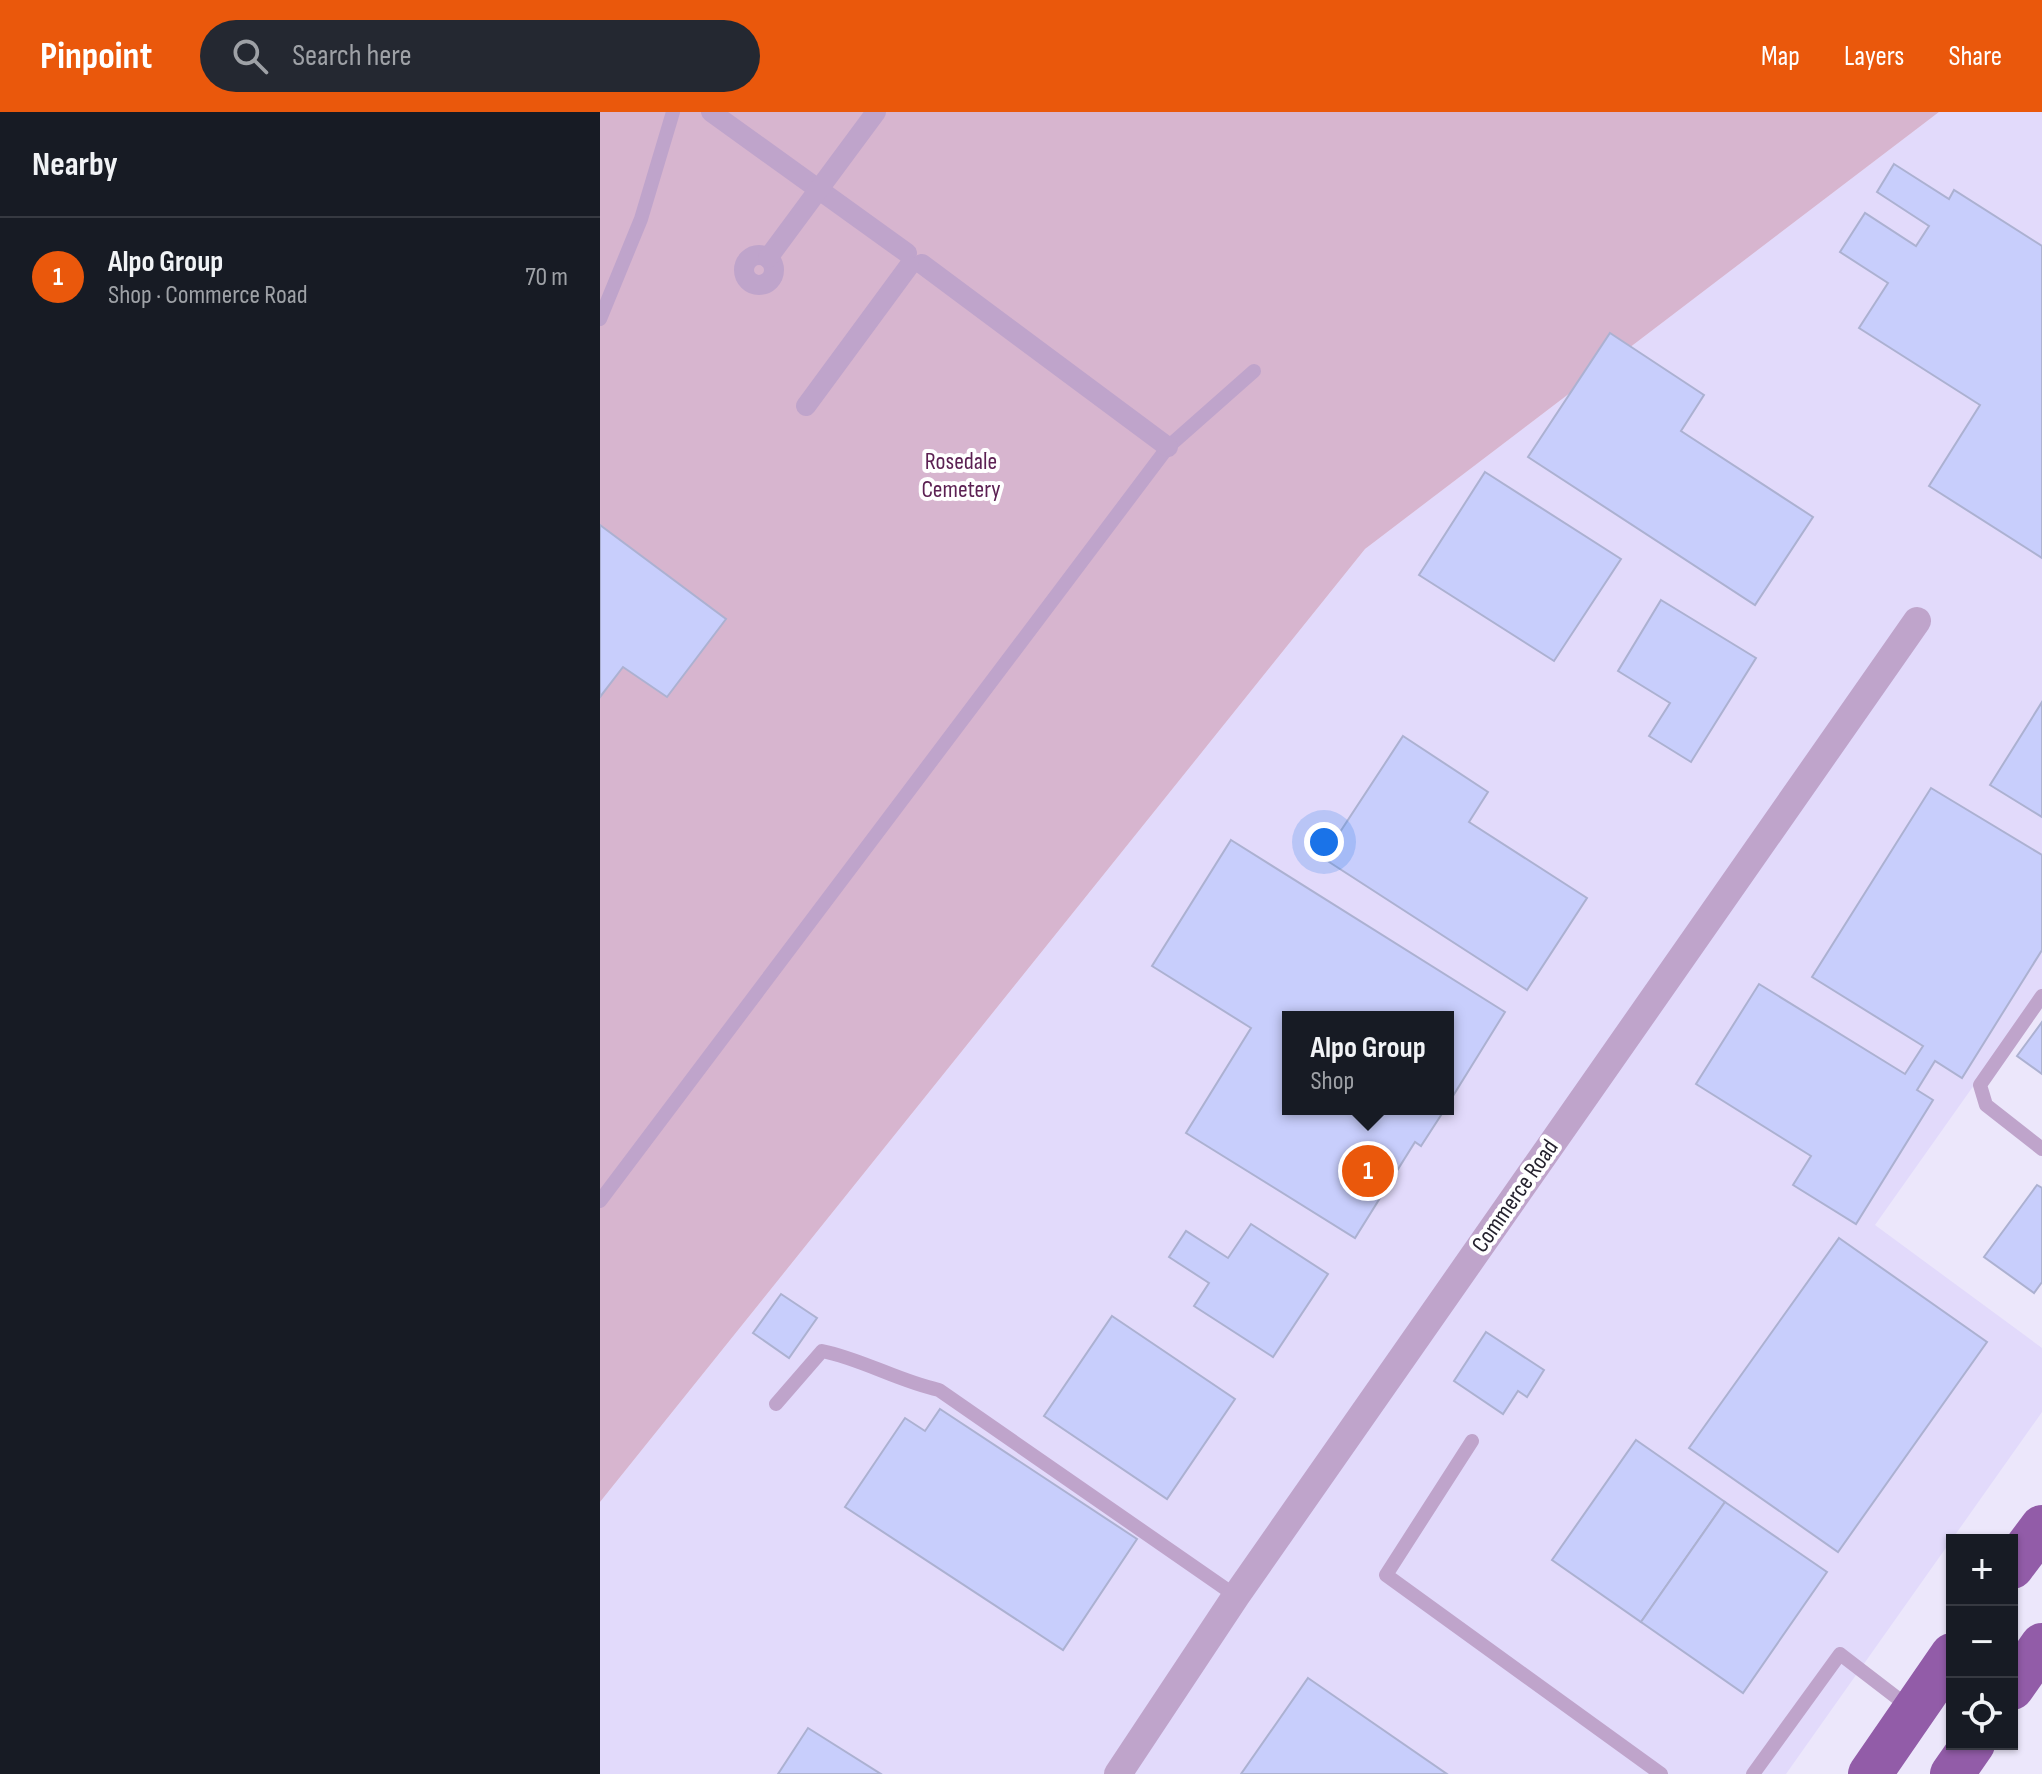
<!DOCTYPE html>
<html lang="en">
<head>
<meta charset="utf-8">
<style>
  body { margin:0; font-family:"Sofia Sans Condensed",sans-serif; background:#242831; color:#f1f3f6 }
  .controls { position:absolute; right:24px; bottom:24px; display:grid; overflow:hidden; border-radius:0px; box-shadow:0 2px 6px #0004 }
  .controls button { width:72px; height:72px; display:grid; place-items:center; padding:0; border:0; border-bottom:2px solid #363941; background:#171b24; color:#f1f3f6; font:40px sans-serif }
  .you { position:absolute; left:724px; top:730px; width:28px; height:28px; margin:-20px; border:6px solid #fff; border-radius:50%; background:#1a73e8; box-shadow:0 0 0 12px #1a73e833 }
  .badge { display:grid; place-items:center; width:52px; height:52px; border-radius:50%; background:#ea580c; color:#fff; font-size:26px; font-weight:700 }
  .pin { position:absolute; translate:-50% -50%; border:4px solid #fff; box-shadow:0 2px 8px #0006 }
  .popup { position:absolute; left:682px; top:899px; width:172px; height:104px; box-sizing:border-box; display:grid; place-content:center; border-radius:0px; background:#171b24; filter:drop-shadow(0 2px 6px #0005); font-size:26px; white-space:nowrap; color:#9ea1a6 }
  .popup b { font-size:30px; color:#f1f3f6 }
  .popup::after { content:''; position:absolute; left:50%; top:100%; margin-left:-16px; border:16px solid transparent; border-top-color:#171b24 }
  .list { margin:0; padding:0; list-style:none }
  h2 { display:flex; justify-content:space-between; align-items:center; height:104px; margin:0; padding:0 32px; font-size:34px }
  h2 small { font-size:26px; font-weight:400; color:#9ea1a6 }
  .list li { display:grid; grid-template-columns:52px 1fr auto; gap:24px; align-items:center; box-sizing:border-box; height:120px; padding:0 32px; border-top:2px solid #363941 }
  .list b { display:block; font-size:30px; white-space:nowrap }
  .list p { margin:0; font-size:26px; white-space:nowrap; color:#9ea1a6 }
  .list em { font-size:26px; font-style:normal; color:#9ea1a6 }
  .icon { flex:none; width:44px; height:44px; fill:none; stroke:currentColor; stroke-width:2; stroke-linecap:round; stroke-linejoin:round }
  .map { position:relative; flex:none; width:1442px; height:1662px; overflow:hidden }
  header { display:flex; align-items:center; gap:48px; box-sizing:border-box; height:112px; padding:0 40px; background:#ea580c; color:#fff }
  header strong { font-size:38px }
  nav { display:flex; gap:44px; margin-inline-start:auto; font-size:28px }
  .search { width:560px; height:72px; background:#242831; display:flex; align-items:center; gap:20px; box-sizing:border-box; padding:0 28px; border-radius:44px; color:#9ea1a6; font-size:30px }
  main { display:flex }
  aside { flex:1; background:#171b24 }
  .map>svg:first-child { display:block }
  .built { fill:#e2dafb; fill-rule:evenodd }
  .green { fill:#d7b5cf }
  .building { fill:#c8cefc; stroke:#acb1d1; stroke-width:2 }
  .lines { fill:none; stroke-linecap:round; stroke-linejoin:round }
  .service { stroke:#bfa4cb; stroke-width:14 }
  .pedestrian { stroke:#bfa4cb; stroke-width:20 }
  .minor { stroke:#bfa4cb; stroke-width:28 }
  .trunk { stroke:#925ca8; stroke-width:44 }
  .labels { text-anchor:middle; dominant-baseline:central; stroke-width:8; stroke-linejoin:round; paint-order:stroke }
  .park-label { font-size:24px; fill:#5c2153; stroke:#fff }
  .street-label { font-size:24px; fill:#25222e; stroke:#fff }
</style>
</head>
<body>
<header>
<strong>Pinpoint</strong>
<div class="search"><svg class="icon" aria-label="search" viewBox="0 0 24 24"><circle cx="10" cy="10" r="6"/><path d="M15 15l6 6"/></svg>Search here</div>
<nav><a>Map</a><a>Layers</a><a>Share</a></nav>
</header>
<main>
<aside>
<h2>Nearby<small></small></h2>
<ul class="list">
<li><span class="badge">1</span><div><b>Alpo Group</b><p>Shop · Commerce Road</p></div><em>70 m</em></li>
</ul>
</aside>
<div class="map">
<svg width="1442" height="1662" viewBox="0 0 1442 1662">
  <rect width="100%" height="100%" fill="#ece7fb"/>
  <!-- built -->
  <path class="built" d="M1339,0H1442V877L1275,1113L1442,1236V1300L1186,1662H0V1390L765,437ZM688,905H848V997H688Z"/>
  <!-- green -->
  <polygon class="green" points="0,0 1339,0 765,437 0,1390"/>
  <!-- building -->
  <g class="building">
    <polygon points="1294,52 1349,87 1354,78 1442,134 1442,446 1329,374 1380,293 1259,216 1288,171 1240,140 1265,101 1316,134 1329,114 1277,80"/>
    <polygon points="1010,221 1104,283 1081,319 1213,405 1155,493 928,345"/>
    <polygon points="885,360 1021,447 954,549 819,463"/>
    <polygon points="0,413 126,507 67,585 23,555 0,585"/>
    <polygon points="1061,488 1156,546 1091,650 1049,624 1070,591 1018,559"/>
    <polygon points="1442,590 1442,705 1390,673"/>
    <polygon points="803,624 888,680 869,710 987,786 927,878 723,746"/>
    <polygon points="1331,676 1442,743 1442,838 1362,966 1335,949 1317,978 1333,988 1256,1112 1193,1073 1211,1044 1096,972 1159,872 1305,962 1323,934 1212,865"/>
    <polygon points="631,728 905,900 848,992 848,905 688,905 688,997 845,997 821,1034 815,1030 755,1126 586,1021 651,916 552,854"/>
    <polygon points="1442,910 1442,962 1417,944"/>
    <polygon points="1437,1073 1442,1076 1442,1170 1434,1181 1384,1145"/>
    <polygon points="651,1112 728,1162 673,1245 594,1194 609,1171 569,1145 586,1119 628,1146"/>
    <polygon points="1239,1126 1387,1230 1238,1440 1089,1336"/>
    <polygon points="181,1182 217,1206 189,1246 153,1221"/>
    <polygon points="512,1204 635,1287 567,1387 444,1304"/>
    <polygon points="886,1220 944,1258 927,1285 918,1279 903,1302 854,1269"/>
    <polygon points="340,1297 537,1427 463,1538 245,1395 305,1306 325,1319"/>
    <polygon points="1036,1328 1125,1390 1041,1510 952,1448"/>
    <polygon points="1125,1390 1227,1460 1143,1581 1041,1510"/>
    <polygon points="708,1566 847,1662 641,1662"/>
    <polygon points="208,1616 281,1662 178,1662"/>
  </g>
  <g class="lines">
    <!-- service -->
    <g class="service">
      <polyline points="0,207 41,107 73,0"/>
      <polyline points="1442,884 1380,973 1386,993 1442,1037"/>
      <polyline points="0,1089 568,335 654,259"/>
      <path d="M176,1292L222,1239C262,1247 298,1269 339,1278L636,1484"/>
      <polyline points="872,1329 786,1463 1061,1662"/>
      <polyline points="1153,1662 1240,1542 1309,1595"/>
    </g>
    <!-- pedestrian -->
    <g class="pedestrian">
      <polyline points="111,0 307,141"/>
      <circle cx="159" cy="158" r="15"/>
      <polyline points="168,146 276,0"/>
      <polyline points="322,152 568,335"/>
      <polyline points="206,294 309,154"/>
    </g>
    <!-- minor -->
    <polyline class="minor" points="518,1662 636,1484 1317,509"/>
    <!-- trunk -->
    <g class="trunk">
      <polyline points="1412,1455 1442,1415"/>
      <polyline points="1412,1576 1442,1533"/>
      <polyline points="1270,1662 1352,1543"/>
      <polyline points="1352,1662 1373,1632"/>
    </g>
  </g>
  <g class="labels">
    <!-- park labels -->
    <g class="park-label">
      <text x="361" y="349">Rosedale<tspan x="361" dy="28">Cemetery</tspan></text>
    </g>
    <!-- street labels -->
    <g class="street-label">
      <text transform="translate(915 1084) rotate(-55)">Commerce Road</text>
    </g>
  </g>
</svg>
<div class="controls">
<button>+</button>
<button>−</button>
<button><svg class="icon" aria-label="locate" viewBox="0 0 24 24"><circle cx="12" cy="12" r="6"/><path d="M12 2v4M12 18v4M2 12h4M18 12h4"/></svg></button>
</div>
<div class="you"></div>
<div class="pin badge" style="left:768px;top:1059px">1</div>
<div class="popup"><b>Alpo Group</b>Shop</div>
</div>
</main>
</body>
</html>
